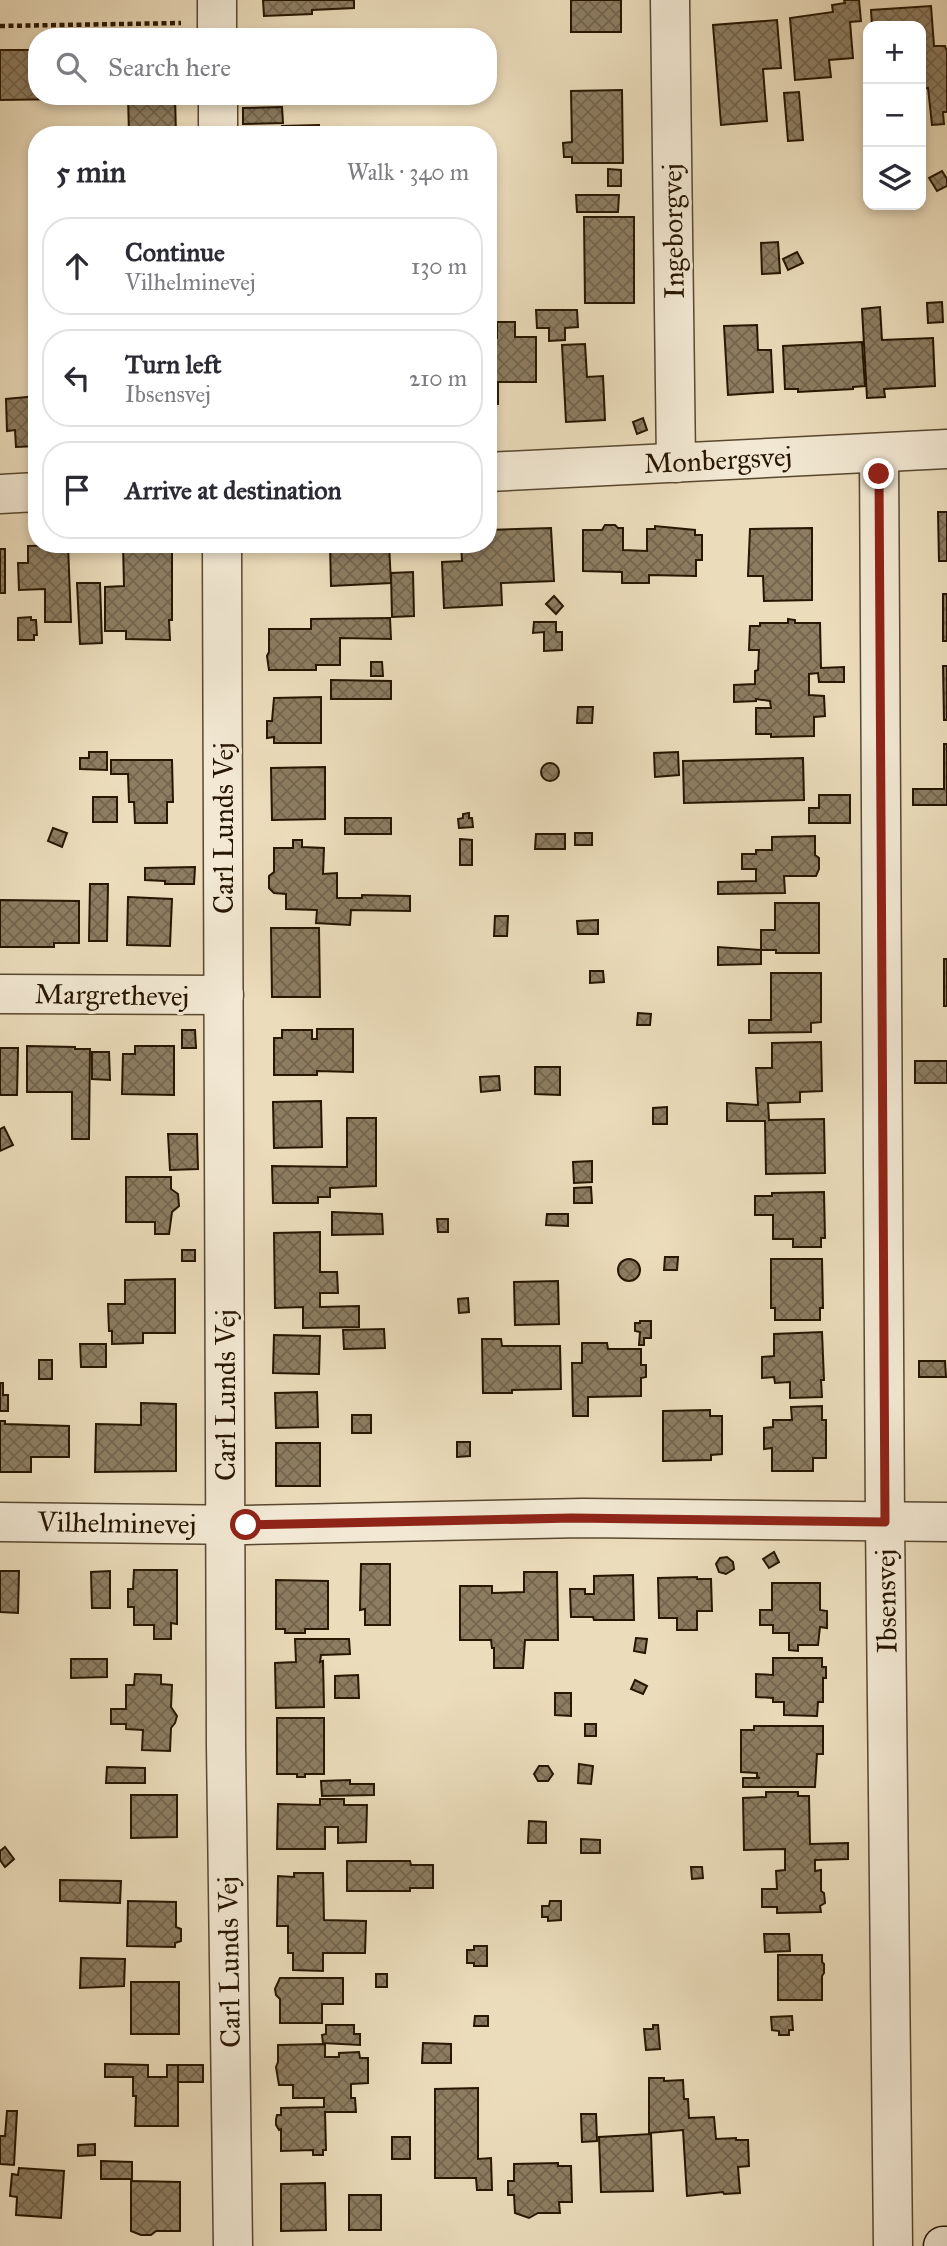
<!DOCTYPE html>
<html lang="en">
<head>
<meta charset="utf-8">
<style>
  body { margin:0; font-family:"IM FELL Great Primer",serif; background:#f2f2f3; color:#2b2b33 }
  .controls { position:absolute; right:21px; top:21px; display:grid; overflow:hidden; border-radius:14px; box-shadow:0 4px 10px #0003 }
  .controls button { width:63px; height:63px; display:grid; place-items:center; padding:0; border:0; border-bottom:2px solid #e1e1e2; background:#fff; color:#2b2b33; font:35px sans-serif }
  .stop { position:absolute; width:21px; height:21px; margin:-16px; border:5px solid #8f2418; border-radius:50%; background:#fff }
  .stop.end { background:#8f2418; border-color:#fff; box-shadow:0 2px 7px #0008 }
  .list { margin:0; padding:0; list-style:none }
  h2 { display:flex; justify-content:space-between; align-items:center; height:91px; margin:0; padding:0 28px; font-size:30px }
  h2 small { font-size:23px; font-weight:400; color:#7c7c81 }
  .list li { display:grid; grid-template-columns:46px 1fr auto; gap:21px; align-items:center; box-sizing:border-box; height:98px; margin:0 14px 14px; padding:0 14px; border:2px solid #e1e1e2; border-radius:28px }
  .list b { display:block; font-size:26px; white-space:nowrap }
  .list p { margin:0; font-size:23px; white-space:nowrap; color:#7c7c81 }
  .list em { font-size:23px; font-style:normal; color:#7c7c81 }
  .icon { flex:none; width:38px; height:38px; fill:none; stroke:currentColor; stroke-width:2; stroke-linecap:round; stroke-linejoin:round }
  .map { position:relative; flex:none; width:947px; height:2246px; overflow:hidden }
  .search { position:absolute; background:#fff; box-shadow:0 4px 10px #0003; left:28px; top:28px; width:469px; height:77px; display:flex; align-items:center; gap:18px; box-sizing:border-box; padding:0 24px; border-radius:28px; color:#7c7c81; font-size:26px }
  .panel { position:absolute; background:#fff; box-shadow:0 4px 10px #0003; left:28px; top:126px; width:469px; height:427px; border-radius:28px }
  .map>svg:first-child { display:block }
  .building { fill:url(#building-cross-hatch); stroke:#271600; stroke-width:2 }
  .lines { fill:none; stroke-linecap:round; stroke-linejoin:round }
  .street-casing { stroke:#58482f; stroke-width:41 }
  .secondary-casing { stroke:#271600; stroke-width:41 }
  .path { stroke:#271600; stroke-width:4.5; stroke-dasharray:5 3.5; stroke-linecap:butt }
  .street { stroke:#f2e8d3; stroke-width:38 }
  .secondary { stroke:#f2e8d3; stroke-width:38 }
  .route { stroke:#8f2418; stroke-width:9 }
  .labels { text-anchor:middle; dominant-baseline:central; stroke-width:6; stroke-linejoin:round; paint-order:stroke }
  .street-label { font-size:28px; fill:#271600; stroke:#f2e8d3 }
</style>
</head>
<body>
<div class="map">
<svg width="947" height="2246" viewBox="0 0 947 2246">
  <defs>
    <pattern id="building-cross-hatch" width="8" height="8" patternUnits="userSpaceOnUse" patternTransform="scale(1.75)"><rect width="8" height="8" fill="#8d7d61"/><path d="M0 0l8 8M0 8l8-8" fill="none" stroke="#73654e"/></pattern>
  </defs>
  <rect width="100%" height="100%" fill="#ebdcbb"/>
  <filter id="stains"><feTurbulence type="fractalNoise" baseFrequency=".00286" numOctaves="4"/><feColorMatrix values="0 0 0 0 .2 0 0 0 0 .09 0 0 0 0 .02 0 0 0 .5 -.17"/></filter>
  <radialGradient id="worn" r=".72"><stop offset=".6" stop-color="#630" stop-opacity="0"/><stop offset="1" stop-color="#630" stop-opacity=".3"/></radialGradient>
  <!-- building -->
  <g class="building">
    <polygon points="263,0 354,0 354,8 312,10 312,14 264,16"/>
    <rect x="571" y="0" width="50" height="32"/>
    <polygon points="844,0 859,0 861,21 850,22 853,58 829,60 831,77 795,80 790,18 833,12 832,5 845,3"/>
    <polygon points="931,6 934,46 945,46 947,51 947,112 943,112 944,124 932,125 928,88 921,89 921,26 872,26 871,10"/>
    <polygon points="777,20 781,68 763,69 767,121 721,125 713,25"/>
    <rect x="415" y="30" width="24" height="7"/>
    <polygon points="358,31 358,37 306,37 306,33"/>
    <polygon points="0,50 37,50 37,96 64,96 64,99 0,100"/>
    <polygon points="622,90 623,163 572,163 572,157 564,157 563,143 572,142 571,91"/>
    <polygon points="799,92 803,140 788,141 784,93"/>
    <polygon points="128,96 175,96 176,135 129,135"/>
    <polygon points="282,107 283,123 243,124 243,108"/>
    <polygon points="319,125 319,135 283,135 282,126"/>
    <polygon points="608,169 621,170 621,186 608,186"/>
    <polygon points="942,171 947,179 947,186 937,191 929,178"/>
    <polygon points="576,195 619,195 618,212 577,212"/>
    <polygon points="584,217 634,217 634,303 585,303"/>
    <polygon points="778,242 780,273 762,274 761,243"/>
    <polygon points="797,252 803,263 788,270 783,259"/>
    <polygon points="942,302 943,322 928,323 927,303"/>
    <polygon points="880,307 882,340 933,338 935,386 884,389 885,397 867,398 862,309"/>
    <polygon points="536,310 577,310 578,327 565,328 565,340 549,341 549,328 537,328"/>
    <polygon points="497,322 515,322 515,337 536,337 536,382 498,382 498,404 488,404 488,338 497,338"/>
    <polygon points="757,325 758,350 771,350 773,392 728,395 724,326"/>
    <polygon points="862,342 865,386 853,387 853,389 798,392 798,389 785,389 783,346"/>
    <polygon points="585,344 587,377 603,376 605,420 566,422 562,345"/>
    <polygon points="37,396 37,446 16,447 15,430 7,431 6,399"/>
    <polygon points="643,418 647,430 637,434 633,422"/>
    <polygon points="938,512 947,512 947,561 939,561"/>
    <polygon points="605,525 615,525 618,528 623,528 623,550 647,551 647,529 655,529 655,526 695,530 695,535 702,535 702,560 696,560 696,576 649,575 649,583 622,583 622,572 583,571 583,530 602,530"/>
    <polygon points="551,528 554,581 501,583 502,605 444,608 442,562 462,561 461,544 488,544 488,530"/>
    <polygon points="812,528 812,600 764,601 763,576 748,576 750,529"/>
    <polygon points="123,544 172,544 172,620 169,620 170,640 126,639 126,631 105,631 105,587 124,586"/>
    <polygon points="330,544 389,544 391,583 331,586"/>
    <polygon points="68,545 71,622 45,622 45,589 19,590 18,563 28,563 28,546"/>
    <rect x="0" y="549" width="5" height="44"/>
    <polygon points="413,572 414,616 392,617 391,573"/>
    <polygon points="77,583 100,583 102,643 80,644"/>
    <rect x="943" y="594" width="4" height="47"/>
    <polygon points="554,596 563,606 556,614 546,604"/>
    <polygon points="31,617 31,620 36,620 37,635 34,635 34,640 18,640 18,618"/>
    <polygon points="390,618 391,639 340,638 340,665 316,665 316,670 269,670 267,656 269,652 269,629 311,629 311,619"/>
    <polygon points="788,619 795,620 795,623 820,623 821,668 844,667 844,682 819,682 818,673 809,674 809,695 824,696 825,716 814,717 814,736 771,737 771,734 756,734 756,708 771,708 770,701 756,699 756,701 734,702 734,685 755,684 755,671 758,670 759,650 749,650 750,626 760,626 760,623 788,623"/>
    <polygon points="534,622 556,622 556,632 562,632 562,650 544,651 544,632 533,633"/>
    <polygon points="371,662 382,662 383,676 371,676"/>
    <polygon points="943,666 947,666 947,720 944,720"/>
    <polygon points="331,680 391,681 391,699 331,699"/>
    <polygon points="321,697 321,743 274,743 274,737 267,738 267,721 272,721 274,698"/>
    <polygon points="578,707 593,707 592,723 577,723"/>
    <polygon points="944,744 947,744 947,805 913,805 913,789 944,789"/>
    <polygon points="89,752 107,752 107,770 80,769 80,758 89,758"/>
    <polygon points="678,752 679,775 655,777 654,753"/>
    <polygon points="803,758 804,800 684,803 683,761"/>
    <polygon points="111,760 172,760 173,802 167,802 167,823 135,823 134,802 129,802 128,774 111,774"/>
    <circle cx="550" cy="772" r="9"/>
    <polygon points="325,767 325,819 272,820 271,768"/>
    <polygon points="819,795 850,795 850,823 809,823 809,808 819,808"/>
    <rect x="93" y="797" width="24" height="25"/>
    <polygon points="469,813 469,818 472,818 473,827 459,828 458,819 463,818 463,814"/>
    <rect x="345" y="818" width="46" height="16"/>
    <polygon points="53,828 67,833 62,847 48,841"/>
    <rect x="575" y="833" width="17" height="12"/>
    <polygon points="536,834 565,834 565,849 535,849"/>
    <polygon points="815,836 815,855 819,858 819,869 816,876 784,876 785,893 718,894 718,882 756,881 756,869 742,869 742,854 756,854 756,850 772,850 772,837"/>
    <polygon points="460,839 472,840 472,865 460,865"/>
    <polygon points="293,840 302,840 302,847 324,848 323,874 337,873 337,898 362,898 362,895 410,896 410,911 351,910 350,925 316,923 317,910 286,909 286,894 274,893 269,888 269,876 274,872 274,848 293,848"/>
    <polygon points="195,867 194,884 165,884 165,881 145,880 145,868"/>
    <polygon points="90,884 108,884 107,941 89,941"/>
    <polygon points="128,897 172,899 170,946 127,945"/>
    <polygon points="0,900 79,901 79,943 54,943 54,947 0,947"/>
    <polygon points="775,903 819,903 819,953 776,953 776,950 761,950 761,964 718,965 718,947 761,950 761,930 775,930"/>
    <polygon points="495,916 508,916 507,936 494,936"/>
    <polygon points="598,920 598,934 578,934 577,921"/>
    <polygon points="271,928 319,928 320,997 272,997"/>
    <rect x="944" y="959" width="3" height="47"/>
    <polygon points="590,971 603,971 604,982 590,983"/>
    <polygon points="771,973 821,973 821,1022 811,1023 811,1032 749,1033 749,1020 771,1020"/>
    <polygon points="638,1013 651,1014 650,1025 637,1025"/>
    <polygon points="317,1029 353,1029 353,1072 317,1071 317,1075 274,1075 274,1038 282,1038 282,1030 312,1030 312,1039 317,1039"/>
    <polygon points="182,1030 195,1030 196,1048 182,1048"/>
    <polygon points="821,1042 822,1091 800,1092 800,1102 768,1103 769,1120 824,1119 825,1173 766,1174 765,1121 727,1121 727,1103 758,1105 756,1068 772,1068 772,1043"/>
    <polygon points="27,1046 75,1047 75,1049 90,1049 89,1139 72,1139 72,1092 27,1092"/>
    <polygon points="135,1046 174,1046 174,1095 122,1094 123,1054 135,1054"/>
    <polygon points="0,1048 18,1048 17,1095 0,1095"/>
    <polygon points="92,1052 109,1052 110,1080 92,1079"/>
    <rect x="915" y="1061" width="32" height="22"/>
    <polygon points="535,1067 560,1067 560,1095 535,1094"/>
    <polygon points="499,1076 500,1090 481,1092 480,1077"/>
    <polygon points="321,1101 322,1147 274,1148 273,1102"/>
    <polygon points="667,1107 667,1124 653,1124 653,1108"/>
    <polygon points="347,1118 376,1118 376,1186 330,1188 330,1197 318,1197 318,1203 273,1203 272,1166 347,1167"/>
    <polygon points="4,1127 13,1145 0,1151 0,1129"/>
    <polygon points="168,1134 197,1134 198,1169 170,1170"/>
    <polygon points="592,1161 592,1182 574,1183 573,1162"/>
    <polygon points="126,1177 171,1177 171,1189 178,1194 179,1206 172,1212 169,1234 155,1234 155,1222 126,1222"/>
    <polygon points="591,1187 592,1203 574,1203 574,1188"/>
    <polygon points="824,1192 825,1238 821,1238 821,1247 793,1247 793,1239 773,1239 773,1215 755,1215 755,1196 772,1196 772,1193"/>
    <polygon points="332,1212 382,1214 383,1234 332,1235"/>
    <polygon points="547,1214 568,1214 568,1226 546,1225"/>
    <polygon points="437,1219 448,1219 448,1232 438,1232"/>
    <polygon points="320,1232 320,1272 337,1272 338,1293 320,1293 320,1307 359,1306 359,1327 303,1328 303,1307 275,1308 274,1233"/>
    <rect x="182" y="1250" width="13" height="11"/>
    <polygon points="665,1257 678,1257 677,1270 664,1270"/>
    <polygon points="771,1259 822,1259 823,1308 820,1308 820,1320 775,1320 775,1308 771,1308"/>
    <circle cx="629" cy="1270" r="11"/>
    <polygon points="175,1279 175,1333 143,1333 143,1343 112,1344 112,1331 109,1331 108,1304 125,1304 125,1280"/>
    <polygon points="558,1281 559,1324 515,1325 514,1282"/>
    <polygon points="468,1298 469,1312 459,1313 458,1299"/>
    <polygon points="640,1321 651,1321 651,1338 644,1338 644,1345 639,1345 640,1332 635,1331 635,1323 640,1323"/>
    <polygon points="384,1329 385,1348 344,1349 343,1330"/>
    <polygon points="822,1332 824,1380 821,1380 822,1397 790,1398 790,1382 775,1383 774,1377 762,1378 762,1357 774,1356 774,1334"/>
    <polygon points="274,1335 320,1336 319,1374 273,1373"/>
    <polygon points="482,1339 501,1339 502,1346 560,1346 561,1389 512,1390 512,1393 483,1393"/>
    <polygon points="582,1343 607,1343 608,1349 641,1349 641,1365 646,1365 646,1377 641,1378 641,1396 588,1397 588,1416 573,1416 572,1363 582,1363"/>
    <polygon points="80,1344 106,1344 106,1367 81,1367"/>
    <rect x="39" y="1360" width="13" height="19"/>
    <polygon points="919,1361 945,1361 946,1377 919,1377"/>
    <polygon points="0,1383 3,1383 3,1395 8,1395 8,1411 0,1411"/>
    <polygon points="317,1392 318,1427 276,1428 275,1393"/>
    <polygon points="141,1403 176,1404 176,1471 95,1472 96,1424 141,1425"/>
    <polygon points="822,1406 822,1420 826,1420 826,1458 813,1458 813,1471 772,1471 772,1448 764,1449 764,1428 773,1427 773,1420 792,1420 791,1407"/>
    <polygon points="710,1410 710,1416 722,1416 722,1454 711,1455 711,1460 663,1461 663,1411"/>
    <rect x="352" y="1415" width="19" height="18"/>
    <polygon points="0,1421 5,1421 5,1424 69,1426 69,1457 31,1457 31,1472 0,1472"/>
    <polygon points="457,1442 470,1442 470,1456 457,1457"/>
    <rect x="276" y="1443" width="44" height="43"/>
    <polygon points="774,1552 779,1562 769,1568 763,1559"/>
    <polygon points="727,1557 733,1562 734,1569 726,1574 719,1572 716,1564 720,1558"/>
    <polygon points="361,1564 390,1564 390,1625 365,1625 365,1609 360,1610"/>
    <polygon points="134,1570 177,1570 177,1624 171,1623 171,1639 154,1639 154,1625 134,1625 134,1607 128,1607 128,1589 133,1589"/>
    <polygon points="0,1571 19,1571 18,1613 0,1612"/>
    <polygon points="110,1571 110,1608 92,1608 91,1572"/>
    <polygon points="524,1572 557,1572 558,1640 525,1640 523,1668 494,1668 494,1648 492,1648 491,1640 460,1640 460,1586 492,1586 492,1593 524,1592"/>
    <polygon points="633,1575 634,1620 594,1620 593,1617 571,1617 570,1589 585,1589 585,1594 594,1594 594,1576"/>
    <polygon points="697,1577 697,1579 711,1579 712,1611 697,1611 697,1630 677,1630 677,1618 659,1618 658,1578"/>
    <polygon points="276,1580 328,1581 328,1629 305,1629 305,1633 285,1633 285,1629 276,1629"/>
    <polygon points="772,1583 820,1583 820,1610 827,1611 827,1628 820,1627 818,1645 798,1645 798,1651 789,1650 789,1633 773,1633 773,1625 760,1625 760,1610 772,1610"/>
    <polygon points="636,1638 647,1639 645,1653 634,1651"/>
    <polygon points="295,1639 349,1639 350,1654 321,1655 320,1662 323,1661 324,1707 276,1708 275,1663 296,1662"/>
    <polygon points="773,1658 822,1658 822,1667 826,1667 826,1678 823,1678 823,1702 818,1702 817,1716 784,1715 784,1702 773,1702 773,1698 756,1697 756,1674 773,1675"/>
    <polygon points="71,1659 107,1659 107,1677 71,1678"/>
    <polygon points="135,1674 161,1675 161,1684 172,1685 171,1707 177,1716 175,1723 171,1728 170,1751 142,1750 143,1730 126,1729 126,1724 111,1724 111,1709 126,1709 126,1685 134,1685"/>
    <polygon points="358,1675 359,1698 335,1698 335,1676"/>
    <polygon points="635,1680 647,1686 643,1694 631,1689"/>
    <polygon points="555,1693 571,1693 571,1716 555,1715"/>
    <polygon points="277,1718 324,1718 324,1774 305,1774 305,1777 297,1777 297,1774 277,1774"/>
    <rect x="585" y="1724" width="11" height="12"/>
    <polygon points="754,1726 823,1726 823,1754 817,1754 815,1787 743,1787 743,1778 760,1778 757,1777 757,1773 741,1772 741,1730 754,1730"/>
    <polygon points="579,1764 593,1766 591,1784 578,1783"/>
    <polygon points="539,1766 548,1766 553,1774 548,1781 538,1781 534,1774"/>
    <polygon points="107,1767 145,1768 145,1783 106,1783"/>
    <polygon points="350,1780 350,1784 374,1784 374,1795 322,1796 321,1781"/>
    <polygon points="766,1792 798,1792 798,1796 809,1796 810,1844 848,1843 848,1859 815,1860 815,1871 821,1870 821,1891 824,1893 825,1903 820,1906 821,1912 777,1913 777,1907 762,1907 762,1889 777,1889 776,1871 785,1870 785,1849 744,1850 743,1798 766,1797"/>
    <polygon points="131,1795 177,1795 177,1837 131,1838"/>
    <polygon points="320,1799 344,1799 344,1805 367,1805 366,1842 338,1843 338,1827 325,1827 325,1849 277,1849 278,1804 320,1805"/>
    <polygon points="529,1821 546,1822 546,1843 528,1843"/>
    <polygon points="581,1839 600,1840 600,1853 581,1853"/>
    <polygon points="5,1847 14,1859 5,1867 0,1860 0,1851"/>
    <polygon points="347,1861 410,1861 411,1865 433,1865 433,1888 410,1888 410,1891 347,1891"/>
    <polygon points="691,1867 702,1867 703,1878 692,1879"/>
    <polygon points="294,1873 323,1873 324,1920 366,1921 365,1953 323,1953 323,1971 293,1970 293,1953 288,1953 288,1926 277,1926 278,1876 294,1877"/>
    <polygon points="60,1880 121,1881 120,1903 60,1901"/>
    <polygon points="128,1901 176,1902 176,1927 181,1929 181,1941 175,1943 175,1947 127,1946"/>
    <polygon points="550,1901 561,1901 561,1920 548,1921 548,1917 542,1917 542,1906 549,1906"/>
    <polygon points="764,1934 789,1934 790,1951 765,1952"/>
    <polygon points="474,1946 487,1946 487,1966 474,1966 474,1963 467,1963 467,1950 474,1950"/>
    <polygon points="778,1955 822,1955 822,1962 824,1964 824,1973 822,1976 822,2000 778,2000"/>
    <polygon points="81,1958 125,1959 124,1986 80,1988"/>
    <rect x="376" y="1974" width="11" height="13"/>
    <polygon points="280,1978 343,1978 343,2004 322,2004 322,2023 280,2023 280,1999 276,1995 275,1989"/>
    <rect x="131" y="1982" width="48" height="52"/>
    <polygon points="475,2016 488,2016 488,2026 474,2026"/>
    <polygon points="792,2016 793,2030 789,2030 789,2035 779,2035 779,2031 772,2030 771,2017"/>
    <polygon points="326,2025 354,2025 354,2034 360,2034 360,2045 323,2043 322,2035 326,2034"/>
    <polygon points="653,2025 658,2025 660,2049 646,2050 644,2029 653,2029"/>
    <polygon points="423,2043 451,2044 451,2063 422,2063"/>
    <polygon points="325,2044 325,2057 339,2057 339,2053 359,2052 360,2058 368,2058 368,2083 351,2084 351,2098 355,2098 356,2112 325,2112 326,2150 323,2150 323,2155 313,2155 313,2150 281,2151 281,2129 279,2130 276,2125 276,2119 277,2115 281,2115 281,2108 324,2107 324,2098 293,2098 293,2085 279,2085 276,2067 278,2062 278,2045"/>
    <polygon points="105,2064 148,2065 148,2077 167,2077 167,2065 178,2065 178,2126 135,2126 136,2096 133,2096 133,2077 105,2077"/>
    <rect x="178" y="2065" width="25" height="17"/>
    <polygon points="649,2078 664,2078 664,2081 683,2080 684,2099 688,2099 689,2118 714,2117 716,2139 736,2138 736,2140 748,2140 749,2166 738,2167 740,2193 724,2194 723,2192 687,2196 683,2130 649,2133"/>
    <polygon points="478,2088 478,2159 491,2158 492,2190 477,2190 476,2178 435,2178 435,2089"/>
    <polygon points="7,2111 17,2111 14,2165 0,2164 0,2136 5,2136"/>
    <polygon points="581,2114 596,2114 597,2141 582,2142"/>
    <polygon points="651,2134 653,2191 601,2192 599,2137"/>
    <rect x="392" y="2137" width="18" height="22"/>
    <polygon points="95,2144 95,2155 78,2156 78,2145"/>
    <polygon points="101,2161 132,2162 132,2179 101,2179"/>
    <polygon points="558,2163 558,2166 571,2166 572,2202 559,2202 560,2213 538,2213 529,2218 515,2213 514,2195 508,2195 508,2181 514,2181 514,2164"/>
    <polygon points="19,2168 64,2171 61,2218 16,2215 17,2197 10,2196 12,2174 18,2175"/>
    <polygon points="131,2181 180,2182 180,2231 156,2231 151,2235 141,2235 131,2231"/>
    <polygon points="325,2183 326,2230 281,2231 281,2184"/>
    <rect x="349" y="2195" width="32" height="35"/>
  </g>
  <g class="lines">
    <defs>
      <g id="street">
        <polyline points="217,0 217,37"/>
        <polyline points="670,0 676,463"/>
        <polyline points="218,96 218,135"/>
        <polyline points="879,453 885,1522 893,2246"/>
        <polyline points="488,472 947,449"/>
        <polyline points="0,494 37,492"/>
        <polyline points="222,544 226,1746 233,2246"/>
        <polyline points="0,994 224,995"/>
        <polyline points="0,1522 246,1525 583,1518 947,1522"/>
      </g>
      <polyline id="secondary" points="943,2246 947,2246"/>
    </defs>
    <!-- street casing -->
    <use href="#street" class="street-casing"/>
    <!-- secondary casing -->
    <use href="#secondary" class="secondary-casing"/>
    <!-- path -->
    <polyline class="path" points="0,26 181,23"/>
    <!-- street -->
    <use href="#street" class="street"/>
    <!-- secondary -->
    <use href="#secondary" class="secondary"/>
  </g>
  <g class="lines">
    <!-- route -->
    <polyline class="route" points="246,1525 572,1518 885,1522 879,474"/>
  </g>
  <g class="labels">
    <!-- street labels -->
    <g class="street-label">
      <text transform="translate(673 231) rotate(-91)">Ingeborgvej</text>
      <text transform="translate(718 460) rotate(-3)">Monbergsvej</text>
      <text transform="translate(223 828) rotate(-90)">Carl Lunds Vej</text>
      <text transform="translate(112 995) rotate(1)">Margrethevej</text>
      <text transform="translate(225 1395) rotate(-90)">Carl Lunds Vej</text>
      <text transform="translate(117 1523) rotate(1)">Vilhelminevej</text>
      <text transform="translate(886 1601) rotate(-91)">Ibsensvej</text>
      <text transform="translate(229 1962) rotate(-91)">Carl Lunds Vej</text>
    </g>
  </g>
  <rect width="100%" height="100%" filter="url(#stains)"/>
  <rect width="100%" height="100%" fill="url(#worn)"/>
</svg>
<div class="controls">
<button>+</button>
<button>−</button>
<button><svg class="icon" aria-label="layers" viewBox="0 0 24 24"><path d="M12 4l9 5-9 5-9-5zM3 14l9 5 9-5"/></svg></button>
</div>
<div class="stop" style="left:246px;top:1525px"></div>
<div class="stop end" style="left:879px;top:474px"></div>
<div class="search"><svg class="icon" aria-label="search" viewBox="0 0 24 24"><circle cx="10" cy="10" r="6"/><path d="M15 15l6 6"/></svg>Search here</div>
<section class="panel">
<h2>5 min<small>Walk · 340 m</small></h2>
<ul class="list">
<li><svg class="icon" aria-label="ahead" viewBox="0 0 24 24"><path d="M12 20V5M6 11l6-6 6 6"/></svg><div><b>Continue</b><p>Vilhelminevej</p></div><em>130 m</em></li>
<li><svg class="icon" aria-label="left" viewBox="0 0 24 24"><path d="M17 20v-9H6M10 6l-5 5 5 5"/></svg><div><b>Turn left</b><p>Ibsensvej</p></div><em>210 m</em></li>
<li><svg class="icon" aria-label="arrive" viewBox="0 0 24 24"><path d="M6 21V4h12l-3 4 3 4H6"/></svg><div><b>Arrive at destination</b></div></li>
</ul>
</section>
</div>
</body>
</html>
